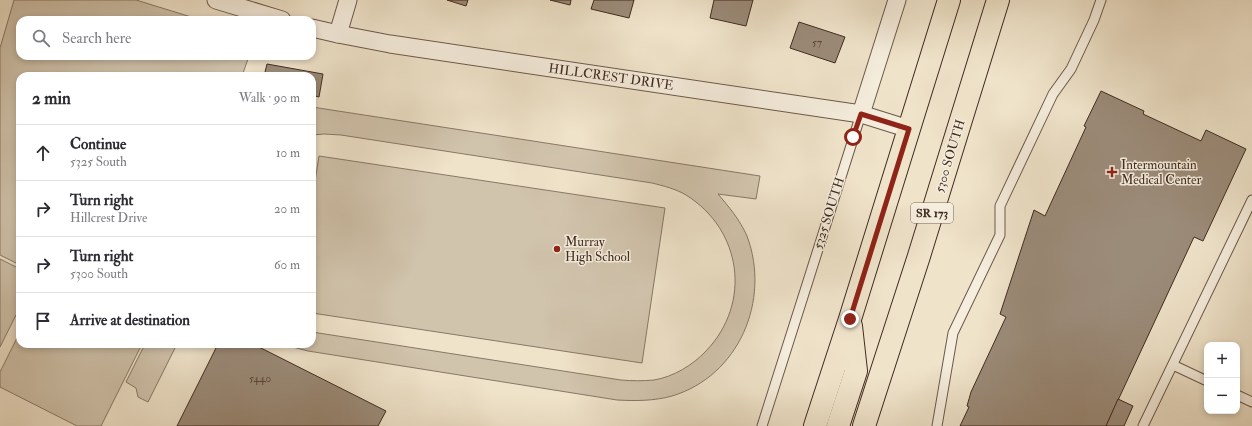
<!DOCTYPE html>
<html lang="en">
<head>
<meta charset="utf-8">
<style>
  body { margin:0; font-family:"IM FELL Double Pica",serif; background:#f7f7f7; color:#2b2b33 }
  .controls { position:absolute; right:12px; bottom:12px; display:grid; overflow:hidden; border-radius:8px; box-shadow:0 2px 6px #0003 }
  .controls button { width:36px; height:36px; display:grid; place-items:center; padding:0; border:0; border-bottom:1px solid #e1e1e2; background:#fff; color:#2b2b33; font:20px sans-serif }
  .stop { position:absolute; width:12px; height:12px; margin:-9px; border:3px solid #8f2418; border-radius:50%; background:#fff }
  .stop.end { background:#8f2418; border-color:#fff; box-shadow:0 1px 4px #0008 }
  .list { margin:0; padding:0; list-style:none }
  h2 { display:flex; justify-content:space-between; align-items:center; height:52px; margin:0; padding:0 16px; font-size:17px }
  h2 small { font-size:13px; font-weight:400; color:#7c7c81 }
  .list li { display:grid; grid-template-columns:26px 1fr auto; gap:12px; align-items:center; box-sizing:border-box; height:56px; padding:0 16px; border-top:1px solid #e1e1e2 }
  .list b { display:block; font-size:15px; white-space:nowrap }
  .list p { margin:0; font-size:13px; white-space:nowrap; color:#7c7c81 }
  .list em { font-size:13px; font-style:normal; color:#7c7c81 }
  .icon { flex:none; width:22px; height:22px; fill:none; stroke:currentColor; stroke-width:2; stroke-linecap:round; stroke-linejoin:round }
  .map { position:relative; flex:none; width:1252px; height:426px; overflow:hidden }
  .search { position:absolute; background:#fff; box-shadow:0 2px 6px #0003; left:16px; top:16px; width:300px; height:44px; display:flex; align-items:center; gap:10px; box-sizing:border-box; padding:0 14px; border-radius:12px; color:#7c7c81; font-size:15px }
  .panel { position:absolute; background:#fff; box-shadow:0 2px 6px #0003; left:16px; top:72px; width:300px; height:276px; border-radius:12px }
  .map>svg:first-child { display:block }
  .green { fill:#d1c4ad; stroke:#887867 }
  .building { fill:#9b8b79; stroke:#402b21 }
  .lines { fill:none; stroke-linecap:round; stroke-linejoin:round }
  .service-casing { stroke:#6c594b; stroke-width:11 }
  .minor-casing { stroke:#6c594b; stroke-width:19 }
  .primary-casing { stroke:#402b21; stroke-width:24 }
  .service { stroke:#f5eddd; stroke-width:9 }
  .minor { stroke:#f5eddd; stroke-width:17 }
  .primary { stroke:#efe3ca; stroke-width:22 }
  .route { stroke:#8f2418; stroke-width:5 }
  .poi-dot { fill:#8f2418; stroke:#f5eddd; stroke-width:1.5 }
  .labels { text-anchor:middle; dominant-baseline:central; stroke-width:3; stroke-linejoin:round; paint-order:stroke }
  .number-label { font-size:11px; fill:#574337 }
  .shield { fill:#f5eddd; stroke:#766559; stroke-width:1 }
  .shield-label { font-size:12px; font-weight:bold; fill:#402b21 }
  .street-label { font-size:13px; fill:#402b21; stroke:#f5eddd }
  .poi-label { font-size:13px; fill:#402b21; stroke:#f5eddd; text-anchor:start }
</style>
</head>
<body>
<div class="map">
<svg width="1252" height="426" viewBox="0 0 1252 426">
  <rect width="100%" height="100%" fill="#efe3ca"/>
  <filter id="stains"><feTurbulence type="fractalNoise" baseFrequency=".005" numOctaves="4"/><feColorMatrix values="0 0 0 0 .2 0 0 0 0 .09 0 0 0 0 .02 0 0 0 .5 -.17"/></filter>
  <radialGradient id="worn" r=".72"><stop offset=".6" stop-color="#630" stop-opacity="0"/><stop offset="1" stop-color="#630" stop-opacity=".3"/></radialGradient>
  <!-- green -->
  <g class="green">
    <polygon points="14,0 136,0 201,20 20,20 20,56 249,56 242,76 20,76 20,265 0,255 0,48"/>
    <path d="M312,107L760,176L756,199L718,194C729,207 740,220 747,236C771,300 739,376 672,396C654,401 636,401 617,400L308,351L281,344H312V332L621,380C632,381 643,381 654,380C673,377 693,365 706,351C752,303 742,230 686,195C676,189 664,186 652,183L341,135L324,134L312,135Z"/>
    <polygon points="319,156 665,208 642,363 312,313 312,200"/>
    <polygon points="0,259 20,269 20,307 0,347"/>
    <polygon points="20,332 20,344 142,344 101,426 77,426 0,387 0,372"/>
    <polygon points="145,344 177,344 148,402 138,397 136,388 126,382"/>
  </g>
  <!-- building -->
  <g class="building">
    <polygon points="447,0 468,0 466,6"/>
    <polygon points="550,0 571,0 570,5"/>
    <polygon points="594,0 634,0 629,18 591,9"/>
    <polygon points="714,0 753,0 746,26 710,18"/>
    <polygon points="799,22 845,37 835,63 790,48"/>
    <polygon points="267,64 323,74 319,97 312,95 312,76 264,76"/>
    <polygon points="1101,91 1144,111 1143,114 1201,141 1206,130 1246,149 1203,241 1194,237 1106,426 960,426 969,407 967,406 971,392 1006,317 1000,314 1034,210 1045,216 1086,127 1084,126"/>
    <polygon points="218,344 253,344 386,411 378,426 177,426"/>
    <polygon points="1118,399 1133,406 1124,426 1106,426"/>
  </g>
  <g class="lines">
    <defs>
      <g id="service">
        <polyline points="1173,365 1207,381"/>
        <polyline points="1237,395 1252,402"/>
        <polyline points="762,426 861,114"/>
        <polyline points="937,426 953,333 1000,235 1000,206 1053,94 1071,69 1094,20 1101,0"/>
        <polyline points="1143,426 1252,200"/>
      </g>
      <g id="minor">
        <polyline points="216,0 282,20"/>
        <polyline points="312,28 338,34 390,44 861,114 909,129"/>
        <polyline points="338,34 348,0"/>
        <polyline points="861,114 897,0"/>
      </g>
      <g id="primary">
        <polyline points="815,426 850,319 949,0"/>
        <polyline points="838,426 856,371 851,326"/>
        <polyline points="864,426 919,256 998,0"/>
      </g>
    </defs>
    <!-- service casing -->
    <use href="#service" class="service-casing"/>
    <!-- minor casing -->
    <use href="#minor" class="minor-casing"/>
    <!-- primary casing -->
    <use href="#primary" class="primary-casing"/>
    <!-- service -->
    <use href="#service" class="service"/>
    <!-- minor -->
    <use href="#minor" class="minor"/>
    <!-- primary -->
    <use href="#primary" class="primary"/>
  </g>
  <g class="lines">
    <!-- route -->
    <polyline class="route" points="850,319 909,129 861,114 853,137"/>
  </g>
  <!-- markers -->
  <g class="poi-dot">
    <path d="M1110 166h4v4h4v4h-4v4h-4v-4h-4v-4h4z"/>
    <circle cx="557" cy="249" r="4"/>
  </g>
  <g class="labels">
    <!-- number labels -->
    <g class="number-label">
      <text x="817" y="42">57</text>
      <text x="260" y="378">5440</text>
    </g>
    <!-- shield labels -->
    <rect class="shield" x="911" y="203" width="42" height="20" rx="3"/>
    <g class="shield-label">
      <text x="932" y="213">SR 173</text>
    </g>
    <!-- street labels -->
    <g class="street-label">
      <text transform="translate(611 77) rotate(8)">HILLCREST DRIVE</text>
      <text transform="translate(950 156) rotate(-73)">5300 SOUTH</text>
      <text transform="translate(829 213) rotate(-72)">5325 SOUTH</text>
    </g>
    <!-- poi labels -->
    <g class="poi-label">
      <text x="1121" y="165">Intermountain<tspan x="1121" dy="15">Medical Center</tspan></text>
      <text x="565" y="242">Murray<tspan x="565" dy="15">High School</tspan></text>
    </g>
  </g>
  <rect width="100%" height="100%" filter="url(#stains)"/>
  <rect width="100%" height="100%" fill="url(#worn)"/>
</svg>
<div class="controls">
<button>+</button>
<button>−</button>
</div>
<div class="stop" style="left:853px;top:137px"></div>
<div class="stop end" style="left:850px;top:319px"></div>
<div class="search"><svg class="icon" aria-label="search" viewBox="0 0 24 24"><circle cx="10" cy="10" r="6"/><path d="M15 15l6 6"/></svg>Search here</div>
<section class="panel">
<h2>2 min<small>Walk · 90 m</small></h2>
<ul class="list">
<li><svg class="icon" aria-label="ahead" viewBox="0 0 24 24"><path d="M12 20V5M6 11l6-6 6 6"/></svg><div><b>Continue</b><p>5325 South</p></div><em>10 m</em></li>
<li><svg class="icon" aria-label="right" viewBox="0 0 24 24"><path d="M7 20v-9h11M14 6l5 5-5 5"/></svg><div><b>Turn right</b><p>Hillcrest Drive</p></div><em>20 m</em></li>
<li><svg class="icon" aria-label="right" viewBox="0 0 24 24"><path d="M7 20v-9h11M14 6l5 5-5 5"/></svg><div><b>Turn right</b><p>5300 South</p></div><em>60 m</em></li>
<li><svg class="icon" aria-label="arrive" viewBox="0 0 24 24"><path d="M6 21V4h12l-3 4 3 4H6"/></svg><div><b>Arrive at destination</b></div></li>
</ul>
</section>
</div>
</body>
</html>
